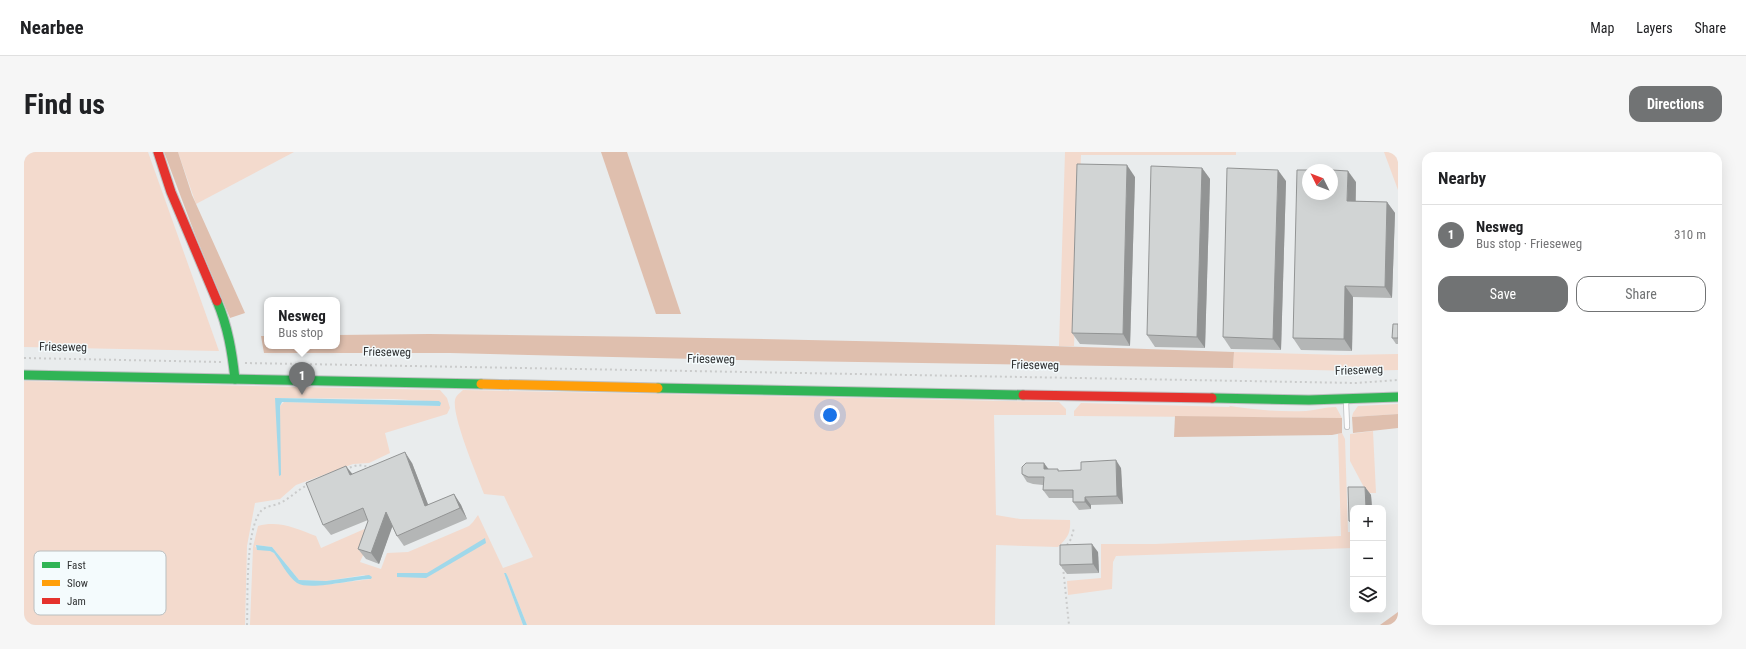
<!DOCTYPE html>
<html lang="en">
<head>
<meta charset="utf-8">
<style>
  body { margin:0; font-family:"Roboto Condensed",sans-serif; background:#f6f6f6; color:#202124 }
  .controls { position:absolute; right:12px; bottom:12px; display:grid; overflow:hidden; border-radius:8px; box-shadow:0 4px 16px #0002 }
  .controls button { width:36px; height:36px; display:grid; place-items:center; padding:0; border:0; border-bottom:1px solid #e0e0e0; background:#fff; color:#202124; font:20px sans-serif }
  .compass { position:absolute; left:1278px; top:12px; width:36px; height:36px; border-radius:50%; background:#fff; box-shadow:0 4px 16px #0002; rotate:312deg }
  .you { position:absolute; left:806px; top:263px; width:14px; height:14px; margin:-10px; border:3px solid #fff; border-radius:50%; background:#1a73e8; box-shadow:0 0 0 6px #1a73e833 }
  .badge { display:grid; place-items:center; width:26px; height:26px; border-radius:50%; background:#717374; color:#fff; font-size:13px; font-weight:700 }
  .pin { position:absolute; translate:-50% -33px; filter:drop-shadow(0 1px 2px #0008) }
  .pin::after { content:''; position:absolute; top:21px; width:14px; height:12px; background:inherit; clip-path:polygon(0 0,100% 0,50% 100%) }
  .popup { position:absolute; left:240px; top:145px; width:76px; height:52px; box-sizing:border-box; display:grid; place-content:center; border-radius:8px; background:#fff; filter:drop-shadow(0 1px 3px #0005); font-size:13px; white-space:nowrap; color:#757577 }
  .popup b { font-size:15px; color:#202124 }
  .popup::after { content:''; position:absolute; left:50%; top:100%; margin-left:-8px; border:8px solid transparent; border-top-color:#fff }
  .list { margin:0; padding:0; list-style:none }
  h2 { display:flex; justify-content:space-between; align-items:center; height:52px; margin:0; padding:0 16px; font-size:17px }
  h2 small { font-size:13px; font-weight:400; color:#757577 }
  .list li { display:grid; grid-template-columns:26px 1fr auto; gap:12px; align-items:center; box-sizing:border-box; height:60px; padding:0 16px; border-top:1px solid #e0e0e0 }
  .list b { display:block; font-size:15px; white-space:nowrap }
  .list p { margin:0; font-size:13px; white-space:nowrap; color:#757577 }
  .list em { font-size:13px; font-style:normal; color:#757577 }
  .actions { display:flex; gap:8px; padding:12px 16px }
  .actions a { flex:1; padding:9px 0; border:1px solid #717374; border-radius:12px; text-align:center; font-size:14px; color:#717374 }
  .actions .main { background:#717374; color:#fff }
  .icon { flex:none; width:22px; height:22px; fill:none; stroke:currentColor; stroke-width:2; stroke-linecap:round; stroke-linejoin:round }
  .map { position:relative; flex:none; width:1374px; height:473px; overflow:hidden; border-radius:12px }
  header { display:flex; align-items:center; gap:24px; box-sizing:border-box; height:56px; padding:0 20px; background:#fff; border-bottom:1px solid #e0e0e0 }
  header strong { font-size:19px }
  nav { display:flex; gap:22px; margin-inline-start:auto; font-size:14px }
  .intro { display:flex; align-items:center; justify-content:space-between; box-sizing:border-box; height:96px; padding:0 24px }
  h1 { margin:0; font-size:28px }
  .button { padding:10px 18px; border-radius:12px; background:#717374; color:#fff; font-size:14px; font-weight:700 }
  main { display:flex; gap:24px; padding:0 24px }
  aside { flex:1; background:#fff; border-radius:12px; box-shadow:0 4px 16px #0002 }
  .map>svg:first-child { display:block }
  .green { fill:#f3dacd; fill-rule:evenodd }
  .forest { fill:#dfbfae }
  .water { fill:#a0d8ea }
  .lines { fill:none; stroke-linecap:round; stroke-linejoin:round }
  .lane-casing { stroke:#bdbfc0; stroke-width:6 }
  .fast-casing { stroke:#bdbfc0; stroke-width:11 }
  .slow-casing { stroke:#bdbfc0; stroke-width:11 }
  .jam-casing { stroke:#bdbfc0; stroke-width:11 }
  .path { stroke:#cacbcb; stroke-width:2; stroke-dasharray:2 3; stroke-linecap:butt }
  .lane { stroke:#fcfcfc; stroke-width:4.5 }
  .fast { stroke:#30b455; stroke-width:9 }
  .slow { stroke:#ff9f0a; stroke-width:9 }
  .jam { stroke:#e5322d; stroke-width:9 }
  .wall { fill:#b4b6b6 }
  .shaded-wall { fill:#929494 }
  .building { fill:#d1d4d4; stroke:#929494 }
  .labels { text-anchor:middle; dominant-baseline:central; stroke-width:3; stroke-linejoin:round; paint-order:stroke }
  .street-label { font-size:12px; fill:#303233; stroke:#f4fbfd }
  .key { fill:#f4fbfd; stroke:#b9bfc0; stroke-width:1 }
  .key-label { font-size:11px; fill:#303233 }
</style>
</head>
<body>
<header>
<strong>Nearbee</strong>
<nav><a>Map</a><a>Layers</a><a>Share</a></nav>
</header>
<div class="intro"><h1>Find us</h1><a class="button">Directions</a></div>
<main>
<div class="map">
<svg width="1374" height="473" viewBox="0 0 1374 473">
  <rect width="100%" height="100%" fill="#e9eced"/>
  <!-- green -->
  <g class="green">
    <polygon points="0,0 124,0 195,199 0,195"/>
    <polygon points="154,0 270,0 172,52"/>
    <polygon points="1041,0 1212,0 1212,3 1057,3 1050,194 1035,194"/>
    <polygon points="1360,0 1374,0 1374,38"/>
    <polygon points="1210,200 1319,203 1374,202 1374,218 1331,219 1209,216"/>
    <path d="M0,229L416,238L423,246L426,256L423,262L361,281L366,301L345,311L329,312L272,333L256,347L231,351L223,394L221,473H0ZM251,246L370,247L416,250V254L260,250L256,254L252,252Z"/>
    <path d="M439,238L1035,250L1042,257V263H970L972,363L996,367L1046,368C1047,382 1043,386 1034,395L972,393L971,473H503L484,425L482,421H480L499,473H226L229,395L234,374C255,368 273,377 292,384L297,396L345,375L348,383L336,410L357,417L363,401L384,400L445,374L449,370L454,363L479,416L509,405L480,344L460,342C453,323 428,265 431,248C432,243 436,241 439,238ZM232,393L248,395L275,428L302,429L340,423L347,427L308,432L274,431L250,401L246,399L231,395Z"/>
    <path d="M1057,251L1205,255L1206,254C1231,258 1257,260 1282,259C1293,258 1301,255 1312,255L1318,266L1050,264V259Z"/>
    <polygon points="1374,252 1374,262 1328,265 1329,261 1334,254"/>
    <polygon points="1349,279 1352,341 1343,341 1326,309 1326,282"/>
    <polygon points="1318,281 1321,287 1324,380 1329,380 1329,396 1092,404 1089,410 1088,437 1044,443 1043,429 1077,426 1077,392 1131,392 1317,384 1314,282"/>
  </g>
  <!-- forest -->
  <g class="forest">
    <polygon points="140,0 154,0 168,43 221,161 206,166 172,85"/>
    <polygon points="577,0 603,0 657,162 632,162"/>
    <path d="M405,182C673,185 942,190 1210,200L1209,216L714,208L426,201H240L237,184H243V194H313V183Z"/>
    <polygon points="1374,262 1374,276 1329,281 1328,265"/>
    <polygon points="1151,264 1318,266 1318,281 1308,283 1150,285"/>
    <polygon points="1374,460 1374,473 1356,473"/>
  </g>
  <!-- water -->
  <g class="water">
    <polygon points="251,246 415,249 417,251 416,254 258,250 256,254 257,323 255,324"/>
    <polygon points="461,386 462,391 402,426 373,425 373,421 403,421"/>
    <path d="M232,393L248,395L275,428L302,429L345,423L348,425L347,427C330,427 286,439 273,431C265,426 256,409 250,401L246,399L233,398Z"/>
    <polygon points="480,421 482,421 484,425 503,473 499,473"/>
  </g>
  <g class="lines">
    <defs>
      <polyline id="lane" points="1322,249 1323,275"/>
      <g id="fast">
        <path d="M193,149C204,175 208,200 211,227"/>
        <polyline points="0,223 457,232"/>
        <polyline points="634,236 999,243"/>
        <polyline points="1188,246 1285,248 1374,245"/>
      </g>
      <polyline id="slow" points="457,232 634,236"/>
      <g id="jam">
        <polyline points="134,0 147,40 193,149"/>
        <polyline points="999,243 1188,246"/>
      </g>
    </defs>
    <!-- lane casing -->
    <use href="#lane" class="lane-casing"/>
    <!-- fast casing -->
    <use href="#fast" class="fast-casing"/>
    <!-- slow casing -->
    <use href="#slow" class="slow-casing"/>
    <!-- jam casing -->
    <use href="#jam" class="jam-casing"/>
    <!-- path -->
    <g class="path">
      <polyline points="0,206 197,210"/>
      <polyline points="221,211 1332,231 1374,228"/>
      <polyline points="321,317 334,313 348,315"/>
      <polyline points="1043,393 1047,387 1050,376"/>
      <polyline points="1039,415 1045,473"/>
      <path d="M223,473C224,447 221,378 237,359C241,354 250,354 256,351C267,346 274,337 284,333"/>
    </g>
    <!-- lane -->
    <use href="#lane" class="lane"/>
    <!-- fast -->
    <use href="#fast" class="fast"/>
    <!-- slow -->
    <use href="#slow" class="slow"/>
    <!-- jam -->
    <use href="#jam" class="jam"/>
  </g>
  <!-- wall -->
  <g class="wall">
    <polygon points="1178,16 1186,27 1181,196 1131,195 1123,183"/>
    <polygon points="1111,25 1106,194 1056,192 1048,181"/>
    <polygon points="1262,29 1257,198 1207,197 1199,185"/>
    <polygon points="1332,30 1332,49 1363,50 1371,61 1368,146 1329,145 1328,199 1277,198 1269,186"/>
    <polygon points="1374,172 1374,192 1372,192 1368,186"/>
    <polygon points="388,311 404,353 430,342 437,353 443,367 380,394 373,384 368,374 355,412 342,407 334,397 344,369 344,368 307,383 299,373 328,322"/>
    <polygon points="1097,316 1099,352 1067,353 1067,357 1055,358 1049,350 1049,346 1025,346 1019,338 1019,333 1009,332 1003,330 998,322 1024,317 1035,319"/>
    <polygon points="1324,335 1341,335 1347,343 1348,356 1329,356 1329,374 1325,369"/>
    <polygon points="1074,400 1075,421 1043,422 1036,413"/>
  </g>
  <!-- shaded-wall -->
  <g class="shaded-wall">
    <polygon points="1103,13 1111,25 1106,194 1099,182"/>
    <polygon points="1178,16 1186,27 1181,196 1173,185"/>
    <polygon points="1254,18 1262,29 1257,198 1249,187"/>
    <polygon points="1324,19 1332,30 1331,60 1323,49"/>
    <polygon points="1363,50 1371,61 1368,146 1361,135"/>
    <polygon points="1321,134 1329,145 1328,199 1320,187"/>
    <polygon points="381,300 388,311 409,365 401,354"/>
    <polygon points="1092,308 1097,316 1099,352 1093,344"/>
    <polygon points="1020,311 1026,319 1020,317"/>
    <polygon points="322,314 330,324 326,323"/>
    <polygon points="1341,335 1347,343 1348,356 1342,356"/>
    <polygon points="430,342 437,353 443,367 436,356"/>
    <polygon points="1061,345 1067,353 1067,357 1061,350"/>
    <polygon points="362,360 370,370 355,412 347,401"/>
    <polygon points="1068,392 1074,400 1075,421 1069,412"/>
  </g>
  <!-- building -->
  <g class="building">
    <polygon points="1053,12 1103,13 1099,182 1048,181"/>
    <polygon points="1127,14 1178,16 1173,185 1123,183"/>
    <polygon points="1203,16 1254,18 1249,187 1199,185"/>
    <polygon points="1273,18 1290,18 1284,18 1284,42 1308,42 1308,18 1324,19 1323,49 1363,50 1361,135 1321,134 1320,187 1269,186"/>
    <polygon points="1369,172 1374,172 1374,186 1368,186"/>
    <polygon points="381,300 401,354 430,342 436,356 373,384 362,360 347,401 334,397 344,369 339,356 299,373 282,331 322,314 326,323"/>
    <polygon points="1092,308 1093,344 1061,345 1061,350 1049,350 1049,338 1019,338 1020,325 1004,325 998,322 998,315 1002,311 1020,311 1020,317 1034,317 1034,319 1057,318 1057,310"/>
    <polygon points="1324,335 1341,335 1342,356 1329,356 1329,369 1325,369"/>
    <polygon points="1068,392 1069,412 1036,413 1036,393"/>
  </g>
  <g class="labels">
    <!-- street labels -->
    <g class="street-label">
      <text transform="translate(39 195) rotate(1)">Frieseweg</text>
      <text transform="translate(363 200) rotate(1)">Frieseweg</text>
      <text transform="translate(687 207) rotate(1)">Frieseweg</text>
      <text transform="translate(1011 213) rotate(1)">Frieseweg</text>
      <text transform="translate(1335 218) rotate(-2)">Frieseweg</text>
    </g>
  </g>
  <!-- legend -->
  <rect x="10" y="399" width="132" height="64" rx="6" class="key"/>
  <rect x="18" y="410" width="18" height="6" fill="#30b455"/>
  <rect x="18" y="428" width="18" height="6" fill="#ff9f0a"/>
  <rect x="18" y="446" width="18" height="6" fill="#e5322d"/>
  <g class="key-label">
    <text x="43" y="417">Fast</text>
    <text x="43" y="435">Slow</text>
    <text x="43" y="453">Jam</text>
  </g>
</svg>
<div class="controls">
<button>+</button>
<button>−</button>
<button><svg class="icon" aria-label="layers" viewBox="0 0 24 24"><path d="M12 4l9 5-9 5-9-5zM3 14l9 5 9-5"/></svg></button>
</div>
<svg class="compass" viewBox="-18 -18 36 36"><path d="M0-13l5 13h-10z" fill="#e53935"/><path d="M0 13l5-13h-10z" fill="#757577"/></svg>
<div class="you"></div>
<div class="pin badge" style="left:278px;top:243px">1</div>
<div class="popup"><b>Nesweg</b>Bus stop</div>
</div>
<aside>
<h2>Nearby<small></small></h2>
<ul class="list">
<li><span class="badge">1</span><div><b>Nesweg</b><p>Bus stop · Frieseweg</p></div><em>310 m</em></li>
</ul>
<div class="actions"><a class="main">Save</a><a>Share</a></div>
</aside>
</main>
</body>
</html>
